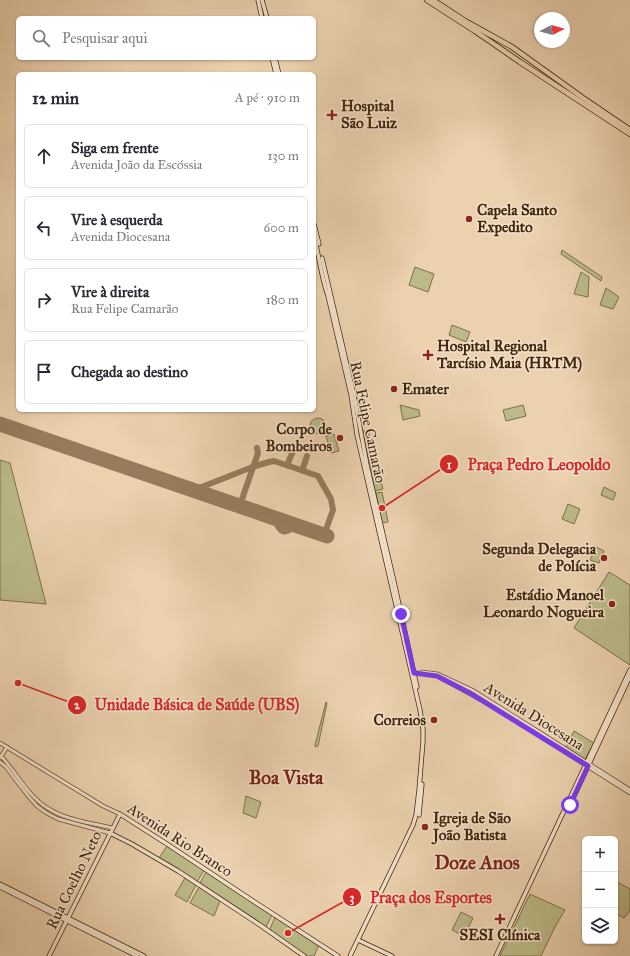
<!DOCTYPE html>
<html lang="pt">
<head>
<meta charset="utf-8">
<style>
  body { margin:0; font-family:"IM FELL Great Primer",serif; background:#f2f2f3; color:#2b2b33 }
  .controls { position:absolute; right:12px; bottom:12px; display:grid; overflow:hidden; border-radius:6px; box-shadow:0 1px 3px #0004 }
  .controls button { width:36px; height:36px; display:grid; place-items:center; padding:0; border:0; border-bottom:1px solid #e1e1e2; background:#fff; color:#2b2b33; font:20px sans-serif }
  .compass { position:absolute; left:534px; top:12px; width:36px; height:36px; border-radius:50%; background:#fff; box-shadow:0 1px 3px #0004; rotate:84deg }
  .stop { position:absolute; width:12px; height:12px; margin:-9px; border:3px solid #7c3aed; border-radius:50%; background:#fff }
  .stop.end { background:#7c3aed; border-color:#fff; box-shadow:0 1px 4px #0008 }
  .list { margin:0; padding:0; list-style:none }
  h2 { display:flex; justify-content:space-between; align-items:center; height:52px; margin:0; padding:0 16px; font-size:17px }
  h2 small { font-size:13px; font-weight:400; color:#7c7c81 }
  .list li { display:grid; grid-template-columns:26px 1fr auto; gap:12px; align-items:center; box-sizing:border-box; height:64px; margin:0 8px 8px; padding:0 8px; border:1px solid #e1e1e2; border-radius:6px }
  .list b { display:block; font-size:15px; white-space:nowrap }
  .list p { margin:0; font-size:13px; white-space:nowrap; color:#7c7c81 }
  .list em { font-size:13px; font-style:normal; color:#7c7c81 }
  .icon { flex:none; width:22px; height:22px; fill:none; stroke:currentColor; stroke-width:2; stroke-linecap:round; stroke-linejoin:round }
  .map { position:relative; flex:none; width:630px; height:956px; overflow:hidden }
  .search { position:absolute; background:#fff; box-shadow:0 1px 3px #0004; left:16px; top:16px; width:300px; height:44px; display:flex; align-items:center; gap:10px; box-sizing:border-box; padding:0 14px; border-radius:6px; color:#7c7c81; font-size:15px }
  .panel { position:absolute; background:#fff; box-shadow:0 1px 3px #0004; left:16px; top:72px; width:300px; height:340px; border-radius:6px }
  .map>svg:first-child { display:block }
  .green { fill:#bbba88; stroke:#7e704a }
  .lines { fill:none; stroke-linecap:round; stroke-linejoin:round }
  .taxiway { stroke:#967c5c; stroke-width:6 }
  .runway { stroke:#967c5c; stroke-width:15 }
  .tertiary-casing { stroke:#6b5134; stroke-width:4.5 }
  .secondary-casing { stroke:#40260b; stroke-width:5 }
  .trunk-casing { stroke:#40260b; stroke-width:6 }
  .tertiary { stroke:#f2e1ca; stroke-width:3 }
  .secondary { stroke:#f2e1ca; stroke-width:3.5 }
  .trunk { stroke:#ebd1ae; stroke-width:4.5 }
  .route { stroke:#7c3aed; stroke-width:5 }
  .poi-dot { fill:#8f2418; stroke:#f2e1ca; stroke-width:1.5 }
  .labels { text-anchor:middle; dominant-baseline:central; stroke-width:3; stroke-linejoin:round; paint-order:stroke }
  .poi-label { font-size:15px; font-weight:bold; fill:#40260b; stroke:#f2e1ca; text-anchor:start }
  .street-label { font-size:15px; fill:#40260b; stroke:#f2e1ca }
  .district-label { font-size:19px; font-weight:bold; fill:#7a1f14; stroke:#f2e1ca }
  .leader { fill:none; stroke:#d62828; stroke-width:1.5 }
  .callout-dot { fill:#d62828; stroke:#f2e1ca; stroke-width:1.5 }
  .mark-label { font-size:12px; text-anchor:middle; font-weight:bold; fill:#fff }
  .callout-label { font-size:16px; text-anchor:middle; font-weight:bold; fill:#d62828; stroke:#f2e1ca; stroke-width:3; stroke-linejoin:round; paint-order:stroke }
</style>
</head>
<body>
<div class="map">
<svg width="630" height="956" viewBox="0 0 630 956">
  <rect width="100%" height="100%" fill="#ebd1ae"/>
  <filter id="stains"><feTurbulence type="fractalNoise" baseFrequency=".005" numOctaves="4"/><feColorMatrix values="0 0 0 0 .2 0 0 0 0 .09 0 0 0 0 .02 0 0 0 .5 -.17"/></filter>
  <radialGradient id="worn" r=".72"><stop offset=".6" stop-color="#630" stop-opacity="0"/><stop offset="1" stop-color="#630" stop-opacity=".3"/></radialGradient>
  <!-- green -->
  <g class="green">
    <polygon points="562,250 602,277 601,281 561,254"/>
    <polygon points="415,267 434,274 428,292 409,285"/>
    <polygon points="581,272 589,277 588,297 574,294"/>
    <polygon points="606,288 619,297 613,309 600,305"/>
    <polygon points="452,325 470,332 466,342 449,335"/>
    <polygon points="400,405 419,410 420,416 403,420"/>
    <polygon points="523,405 526,416 506,421 503,410"/>
    <circle cx="318" cy="426" r="8"/>
    <polygon points="368,430 383,489 375,491 363,431"/>
    <polygon points="334,434 339,451 331,453 326,436"/>
    <polygon points="0,460 10,463 46,604 0,600"/>
    <polygon points="604,487 616,493 613,500 601,495"/>
    <polygon points="382,492 388,522 382,523 376,493"/>
    <polygon points="568,504 580,509 574,524 562,519"/>
    <polygon points="596,547 604,551 599,563 590,560"/>
    <polygon points="609,572 630,585 630,665 574,628"/>
    <polygon points="326,702 327,703 318,746 316,747 315,746 315,745"/>
    <polygon points="574,731 594,743 585,759 566,747"/>
    <polygon points="246,796 261,802 256,818 243,813"/>
    <polygon points="167,846 204,870 197,882 159,858"/>
    <polygon points="206,872 272,915 266,927 200,883"/>
    <polygon points="185,878 196,885 187,902 175,895"/>
    <polygon points="615,881 630,889 630,911 624,918 615,913"/>
    <polygon points="199,887 220,901 214,916 190,903"/>
    <polygon points="530,894 565,910 555,927 541,956 500,956"/>
    <polygon points="461,912 473,918 464,936 452,930"/>
    <polygon points="275,917 319,945 314,956 307,956 279,938 270,929"/>
  </g>
  <g class="lines">
    <!-- taxiway -->
    <g class="taxiway">
      <polyline points="289,466 288,463 293,451"/>
      <polyline points="304,471 303,468 307,456"/>
      <polyline points="194,490 255,466 269,462 274,461 289,466 318,476 331,499 333,510 324,535"/>
      <polyline points="235,505 238,504 241,502 257,456 258,453 257,448"/>
      <path d="M268,516C270,518 273,519 276,522C279,527 275,523 279,528C284,535 291,530 295,525"/>
    </g>
    <!-- runway -->
    <polyline class="runway" points="0,424 327,536"/>
    <defs>
      <g id="tertiary">
        <polyline points="412,672 437,676 487,703 630,793"/>
        <polyline points="422,672 438,674 472,690 539,732 630,790"/>
        <polyline points="0,743 103,806 120,814"/>
        <path d="M1,756C12,768 21,783 32,795C53,819 83,821 112,828"/>
        <polyline points="0,758 7,747"/>
        <polyline points="0,762 6,767 12,775 29,797 37,806 45,812 58,819 110,833"/>
      </g>
      <g id="secondary">
        <polyline points="258,0 262,18"/>
        <polyline points="262,0 267,18"/>
        <polyline points="272,58 276,74"/>
        <polyline points="275,58 279,74"/>
        <polyline points="314,224 319,244"/>
        <path d="M314,236C319,256 321,276 328,296L351,395L357,435L420,710L423,729V741L419,790L416,815L413,825L350,956"/>
        <polyline points="322,258 354,395 367,465 395,586 417,687"/>
        <polyline points="569,807 630,676"/>
        <polyline points="419,815 422,784"/>
        <polyline points="110,833 132,844 178,871 260,925 304,956"/>
        <polyline points="0,884 144,956"/>
        <polyline points="0,887 137,956"/>
        <polyline points="358,940 392,956"/>
        <polyline points="49,956 120,814 167,844 253,901 338,956"/>
        <polyline points="496,956 630,670"/>
      </g>
      <g id="trunk">
        <polyline points="427,0 475,31 520,62 630,134"/>
        <polyline points="433,0 465,21 512,47 583,98 630,130"/>
      </g>
    </defs>
    <!-- tertiary casing -->
    <use href="#tertiary" class="tertiary-casing"/>
    <!-- secondary casing -->
    <use href="#secondary" class="secondary-casing"/>
    <!-- trunk casing -->
    <use href="#trunk" class="trunk-casing"/>
    <!-- tertiary -->
    <use href="#tertiary" class="tertiary"/>
    <!-- secondary -->
    <use href="#secondary" class="secondary"/>
    <!-- trunk -->
    <use href="#trunk" class="trunk"/>
  </g>
  <g class="lines">
    <!-- route -->
    <polyline class="route" points="401,614 414,673 437,676 470,693 588,766 570,805"/>
  </g>
  <!-- markers -->
  <g class="poi-dot">
    <path d="M330 109h4v4h4v4h-4v4h-4v-4h-4v-4h4z"/>
    <circle cx="469" cy="219" r="4"/>
    <path d="M426 349h4v4h4v4h-4v4h-4v-4h-4v-4h4z"/>
    <circle cx="394" cy="389" r="4"/>
    <circle cx="340" cy="438" r="4"/>
    <circle cx="604" cy="558" r="4"/>
    <circle cx="612" cy="604" r="4"/>
    <circle cx="434" cy="720" r="4"/>
    <circle cx="425" cy="827" r="4"/>
    <path d="M498 913h4v4h4v4h-4v4h-4v-4h-4v-4h4z"/>
  </g>
  <g class="labels">
    <!-- poi labels -->
    <g class="poi-label">
      <text x="341" y="106">Hospital<tspan x="341" dy="17">São Luiz</tspan></text>
      <text x="477" y="210">Capela Santo<tspan x="477" dy="17">Expedito</tspan></text>
      <text x="437" y="346">Hospital Regional<tspan x="437" dy="17">Tarcísio Maia (HRTM)</tspan></text>
      <text x="402" y="389">Emater</text>
      <text x="332" y="429" text-anchor="end">Corpo de<tspan x="332" dy="17">Bombeiros</tspan></text>
      <text x="596" y="549" text-anchor="end">Segunda Delegacia<tspan x="596" dy="17">de Polícia</tspan></text>
      <text x="604" y="595" text-anchor="end">Estádio Manoel<tspan x="604" dy="17">Leonardo Nogueira</tspan></text>
      <text x="426" y="720" text-anchor="end">Correios</text>
      <text x="433" y="818">Igreja de São<tspan x="433" dy="17">João Batista</tspan></text>
      <text x="500" y="935" text-anchor="middle">SESI Clínica</text>
    </g>
    <!-- street labels -->
    <g class="street-label">
      <text transform="translate(368 422) rotate(78)">Rua Felipe Camarão</text>
      <text transform="translate(534 716) rotate(32)">Avenida Diocesana</text>
      <text transform="translate(180 840) rotate(33)">Avenida Rio Branco</text>
      <text transform="translate(74 880) rotate(-64)">Rua Coelho Neto</text>
    </g>
    <!-- district labels -->
    <g class="district-label">
      <text x="286" y="777">Boa Vista</text>
      <text x="477" y="862">Doze Anos</text>
    </g>
  </g>
  <!-- callouts -->
  <path class="leader" d="M382 508L449 464M18 683L77 705M288 933L352 897"/>
  <g class="callout-dot">
    <circle cx="382" cy="508" r="4"/>
    <circle cx="18" cy="683" r="4"/>
    <circle cx="288" cy="933" r="4"/>
    <circle cx="449" cy="464" r="10"/>
    <circle cx="77" cy="705" r="10"/>
    <circle cx="352" cy="897" r="10"/>
  </g>
  <g class="mark-label">
    <text x="449" y="469">1</text>
    <text x="77" y="709">2</text>
    <text x="352" y="902">3</text>
  </g>
  <g class="callout-label">
    <text x="539" y="470">Praça Pedro Leopoldo</text>
    <text x="197" y="710">Unidade Básica de Saúde (UBS)</text>
    <text x="431" y="903">Praça dos Esportes</text>
  </g>
  <rect width="100%" height="100%" filter="url(#stains)"/>
  <rect width="100%" height="100%" fill="url(#worn)"/>
</svg>
<div class="controls">
<button>+</button>
<button>−</button>
<button><svg class="icon" aria-label="layers" viewBox="0 0 24 24"><path d="M12 4l9 5-9 5-9-5zM3 14l9 5 9-5"/></svg></button>
</div>
<svg class="compass" viewBox="-18 -18 36 36"><path d="M0-13l5 13h-10z" fill="#e53935"/><path d="M0 13l5-13h-10z" fill="#7c7c81"/></svg>
<div class="stop" style="left:570px;top:805px"></div>
<div class="stop end" style="left:401px;top:614px"></div>
<div class="search"><svg class="icon" aria-label="search" viewBox="0 0 24 24"><circle cx="10" cy="10" r="6"/><path d="M15 15l6 6"/></svg>Pesquisar aqui</div>
<section class="panel">
<h2>12 min<small>A pé · 910 m</small></h2>
<ul class="list">
<li><svg class="icon" aria-label="ahead" viewBox="0 0 24 24"><path d="M12 20V5M6 11l6-6 6 6"/></svg><div><b>Siga em frente</b><p>Avenida João da Escóssia</p></div><em>130 m</em></li>
<li><svg class="icon" aria-label="left" viewBox="0 0 24 24"><path d="M17 20v-9H6M10 6l-5 5 5 5"/></svg><div><b>Vire à esquerda</b><p>Avenida Diocesana</p></div><em>600 m</em></li>
<li><svg class="icon" aria-label="right" viewBox="0 0 24 24"><path d="M7 20v-9h11M14 6l5 5-5 5"/></svg><div><b>Vire à direita</b><p>Rua Felipe Camarão</p></div><em>180 m</em></li>
<li><svg class="icon" aria-label="arrive" viewBox="0 0 24 24"><path d="M6 21V4h12l-3 4 3 4H6"/></svg><div><b>Chegada ao destino</b></div></li>
</ul>
</section>
</div>
</body>
</html>
